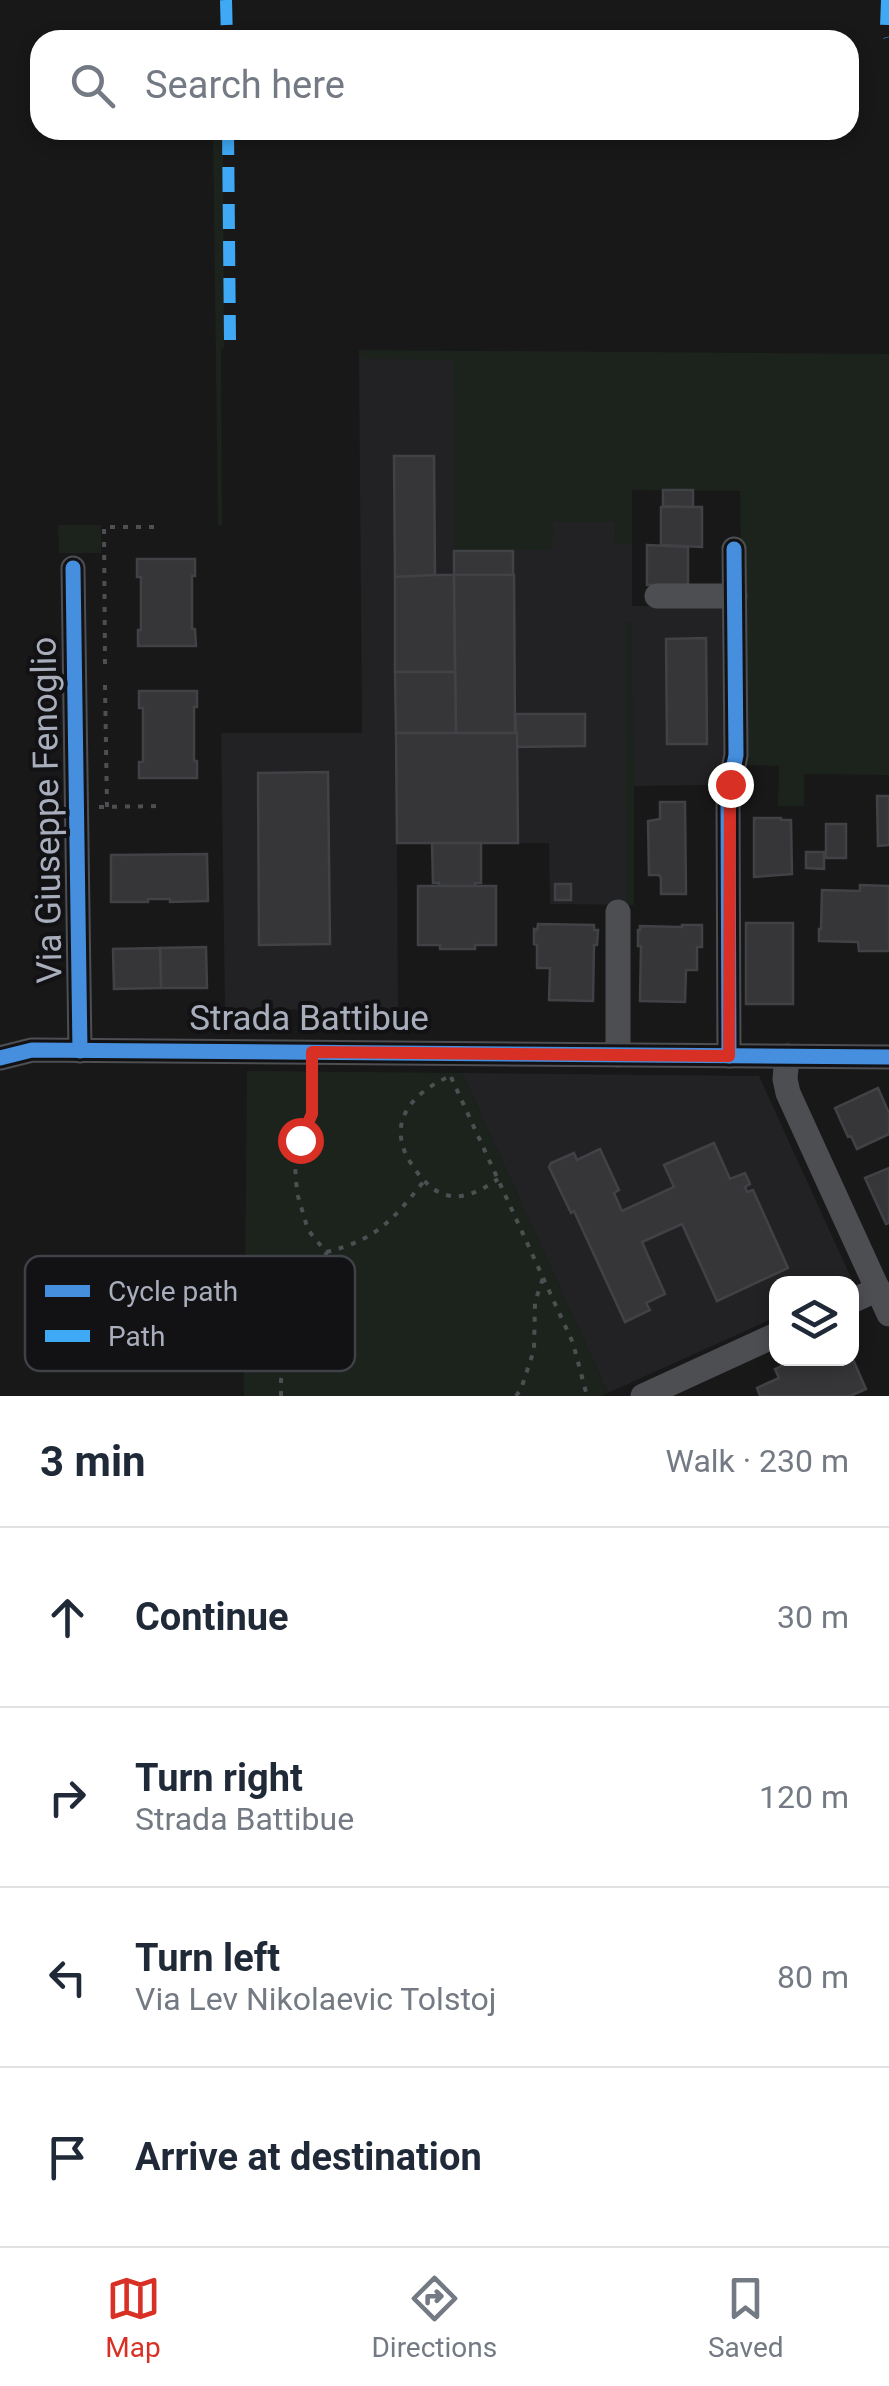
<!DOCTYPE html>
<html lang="en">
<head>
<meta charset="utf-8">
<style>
  body { margin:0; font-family:Roboto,sans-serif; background:#f6f6f7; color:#1f2937 }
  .controls { position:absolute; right:30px; bottom:30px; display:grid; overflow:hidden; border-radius:20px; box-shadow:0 5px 15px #0003 }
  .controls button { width:90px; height:90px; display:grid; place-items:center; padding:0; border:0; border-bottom:2px solid #e0e1e3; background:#fff; color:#1f2937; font:50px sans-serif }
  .stop { position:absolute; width:30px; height:30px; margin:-22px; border:8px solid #d93025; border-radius:50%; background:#fff }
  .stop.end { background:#d93025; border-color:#fff; box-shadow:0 2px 10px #0008 }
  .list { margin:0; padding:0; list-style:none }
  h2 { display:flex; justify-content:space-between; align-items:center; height:130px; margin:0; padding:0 40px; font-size:42px }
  h2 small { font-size:32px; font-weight:400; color:#747a83 }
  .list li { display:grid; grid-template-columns:65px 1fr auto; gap:30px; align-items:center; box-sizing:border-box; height:180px; padding:0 40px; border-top:2px solid #e0e1e3 }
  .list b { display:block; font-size:38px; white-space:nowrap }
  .list p { margin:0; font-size:32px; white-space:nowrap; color:#747a83 }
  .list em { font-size:32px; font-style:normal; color:#747a83 }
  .icon { flex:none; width:55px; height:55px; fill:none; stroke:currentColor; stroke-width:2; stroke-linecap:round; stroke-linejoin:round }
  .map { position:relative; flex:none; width:889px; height:1396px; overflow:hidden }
  .search { position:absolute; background:#fff; box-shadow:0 5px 15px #0003; left:30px; right:30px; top:30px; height:110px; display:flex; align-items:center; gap:25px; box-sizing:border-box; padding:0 35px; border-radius:30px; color:#747a83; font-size:38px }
  .sheet { height:850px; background:#fff }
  nav { display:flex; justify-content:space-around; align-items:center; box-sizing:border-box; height:140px; border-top:2px solid #e0e1e3; background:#fff; font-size:28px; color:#747a83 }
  nav a { display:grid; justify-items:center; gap:5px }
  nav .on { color:#d93025 }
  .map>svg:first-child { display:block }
  .built { fill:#222225 }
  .green { fill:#1c231d }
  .building { fill:#363638; stroke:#414245; stroke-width:2.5 }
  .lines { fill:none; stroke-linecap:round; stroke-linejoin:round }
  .path { stroke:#4e4f53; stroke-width:4; stroke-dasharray:5 8; stroke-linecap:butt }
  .minor { stroke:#4c4e52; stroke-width:25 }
  .quiet { stroke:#3fa9f5; stroke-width:12; stroke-dasharray:25 12; stroke-linecap:butt }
  .cycleway-casing { stroke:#121215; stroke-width:21 }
  .cycleway { stroke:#468fdf; stroke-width:15 }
  .route { stroke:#d93025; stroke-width:12 }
  .labels { text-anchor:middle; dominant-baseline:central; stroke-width:8; stroke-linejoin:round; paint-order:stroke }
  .street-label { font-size:35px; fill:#a8aebb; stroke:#121215 }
  .key { fill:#121215; stroke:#3f4147; stroke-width:2.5 }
  .key-label { font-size:28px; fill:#a8aebb }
</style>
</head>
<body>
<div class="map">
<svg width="889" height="1396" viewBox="0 0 889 1396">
  <rect width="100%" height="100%" fill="#181819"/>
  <!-- built -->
  <g class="built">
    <polygon points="359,358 613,361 616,544 632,544 632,606 727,606 728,764 710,785 634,786 634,905 550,904 549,843 397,843 398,1010 225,1009 221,733 362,733"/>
    <polygon points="462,1073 759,1076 853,1282 776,1284 776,1317 608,1393"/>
  </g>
  <!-- green -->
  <g class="green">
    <polygon points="213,130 223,130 224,348 221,349 222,525 218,525"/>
    <polygon points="359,350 889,354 889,775 804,774 804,806 778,806 779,766 744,765 740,491 632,490 632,544 616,544 615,522 553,522 552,550 454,551 453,360 359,358"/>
    <polygon points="58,525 101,525 101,553 59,553"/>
    <polygon points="625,622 632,622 634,905 626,905"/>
    <polygon points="247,1071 462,1073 608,1393 602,1396 244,1396"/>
  </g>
  <!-- building -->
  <g class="building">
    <polygon points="394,456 434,456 435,577 395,577"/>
    <polygon points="663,490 693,490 693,507 663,506"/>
    <polygon points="661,507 702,507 702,547 661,545"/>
    <polygon points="647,545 688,547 688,585 647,585"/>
    <rect x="454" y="551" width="59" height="24"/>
    <polygon points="137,559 195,559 195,576 192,576 192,629 195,629 196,646 138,646 138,630 141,630 141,577 137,577"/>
    <polygon points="435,575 454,575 455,672 395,672 395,577"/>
    <polygon points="454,575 514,575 515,733 456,733"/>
    <polygon points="706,638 707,744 667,744 666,639"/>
    <polygon points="395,672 455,672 456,733 396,733"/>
    <polygon points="139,691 197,691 197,707 194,707 194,761 197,761 197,778 139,778 139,762 143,762 143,708 139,708"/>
    <polygon points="515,714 585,714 585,746 517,747"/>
    <polygon points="396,733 517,733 518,843 397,843"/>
    <polygon points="328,772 330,944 259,945 258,773"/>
    <polygon points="877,796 889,796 889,845 878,846"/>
    <polygon points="660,802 685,802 686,894 661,894 661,878 659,875 649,875 648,821 660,819"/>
    <polygon points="754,818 781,818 781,820 791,820 792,874 754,877"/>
    <rect x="826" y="824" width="20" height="34"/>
    <polygon points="432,843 481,843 481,883 475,883 476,886 439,886 439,883 433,883"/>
    <polygon points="806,852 824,852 824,869 806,868"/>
    <polygon points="207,854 208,901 170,902 170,899 148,899 148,902 111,902 111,855"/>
    <rect x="555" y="884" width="16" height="16"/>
    <polygon points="860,885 889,886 889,951 859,951 858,942 819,941 819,929 821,929 822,890 860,891"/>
    <polygon points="418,886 496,886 496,945 475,945 475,949 440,949 440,945 418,945"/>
    <rect x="746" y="923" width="47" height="81"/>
    <polygon points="538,924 594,925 594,930 598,930 597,945 594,945 593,1001 549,1000 550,968 537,968 537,945 534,944 534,929 537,930"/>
    <polygon points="682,925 702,925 702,947 697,947 697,970 686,970 685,1002 640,1001 641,946 638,946 638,930 640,930 640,926 682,927"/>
    <polygon points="206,947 207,988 161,988 160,948"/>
    <polygon points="160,948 161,988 114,989 113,949"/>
    <polygon points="878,1088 889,1113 889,1134 857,1149 851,1136 848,1137 835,1108"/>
    <polygon points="714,1143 730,1179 745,1173 750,1184 745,1187 747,1192 753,1190 788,1268 717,1301 682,1224 642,1242 665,1294 646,1303 650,1310 625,1322 574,1211 571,1213 549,1167 551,1163 574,1153 577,1160 600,1149 619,1190 614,1193 622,1211 674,1187 664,1165"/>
    <polygon points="889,1168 889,1223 886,1224 865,1178"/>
    <polygon points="852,1357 866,1389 850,1396 760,1396 757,1388 779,1378 775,1369 799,1358 826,1360"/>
  </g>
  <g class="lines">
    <!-- path -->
    <g class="path">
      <polyline points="105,664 104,527 161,527"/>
      <polyline points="105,685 107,807"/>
      <polyline points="99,807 163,806"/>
      <polyline points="451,1077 573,1343 587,1396"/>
      <path d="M446,1078C408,1096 386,1126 412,1165C437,1203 461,1205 498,1179"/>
      <path d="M326,1252C376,1240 393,1220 424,1181"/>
      <polyline points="281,1396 281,1380 287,1353 286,1324 296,1298 327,1272 326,1252 308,1230 297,1193 295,1165 300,1140 312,1115 312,1074"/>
      <polyline points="516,1396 521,1389 534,1350 535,1302 543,1278"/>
    </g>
    <!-- minor -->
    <g class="minor">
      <polyline points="73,568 80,1051"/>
      <polyline points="657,596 735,596"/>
      <polyline points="618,912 618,1055"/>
      <polyline points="729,1056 728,795 736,755 734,549"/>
      <polyline points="787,1056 785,1079 788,1093 889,1314"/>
      <polyline points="0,1058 32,1050 889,1057"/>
      <polyline points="852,1301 878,1289"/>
      <polyline points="643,1396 776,1335"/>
    </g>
    <!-- quiet -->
    <g class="quiet">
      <polyline points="226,0 227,40"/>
      <polyline points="887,0 886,27 889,37"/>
      <polyline points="228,130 230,342"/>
    </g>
    <defs>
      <g id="cycleway">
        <polyline points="73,568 80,1051"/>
        <polyline points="729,1056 728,795 736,755 734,549"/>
        <polyline points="0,1058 32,1050 889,1057"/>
      </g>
    </defs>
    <!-- cycleway casing -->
    <use href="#cycleway" class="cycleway-casing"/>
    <!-- cycleway -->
    <use href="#cycleway" class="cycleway"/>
  </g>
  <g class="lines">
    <!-- route -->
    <polyline class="route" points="300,1140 312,1114 312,1052 729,1056 730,784"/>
  </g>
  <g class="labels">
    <!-- street labels -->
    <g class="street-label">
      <text transform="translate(47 810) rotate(-91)">Via Giuseppe Fenoglio</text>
      <text x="309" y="1018">Strada Battibue</text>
    </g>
  </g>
  <!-- legend -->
  <rect x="25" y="1256" width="330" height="115" rx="15" class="key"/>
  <rect x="45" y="1285" width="45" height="12" fill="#468fdf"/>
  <rect x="45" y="1330" width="45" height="12" fill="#3fa9f5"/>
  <g class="key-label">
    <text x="108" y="1301">Cycle path</text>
    <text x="108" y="1346">Path</text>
  </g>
</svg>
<div class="controls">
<button><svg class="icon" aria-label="layers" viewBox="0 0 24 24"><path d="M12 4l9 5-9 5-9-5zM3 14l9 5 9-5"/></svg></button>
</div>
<div class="stop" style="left:300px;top:1140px"></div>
<div class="stop end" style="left:730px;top:784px"></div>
<div class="search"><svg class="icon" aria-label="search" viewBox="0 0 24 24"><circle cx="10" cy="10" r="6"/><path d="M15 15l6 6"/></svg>Search here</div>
</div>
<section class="sheet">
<h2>3 min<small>Walk · 230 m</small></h2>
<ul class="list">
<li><svg class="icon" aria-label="ahead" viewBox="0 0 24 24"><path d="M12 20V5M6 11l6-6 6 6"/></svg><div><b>Continue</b></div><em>30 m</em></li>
<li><svg class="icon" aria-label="right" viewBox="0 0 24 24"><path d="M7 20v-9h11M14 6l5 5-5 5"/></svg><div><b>Turn right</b><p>Strada Battibue</p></div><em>120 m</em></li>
<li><svg class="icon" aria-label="left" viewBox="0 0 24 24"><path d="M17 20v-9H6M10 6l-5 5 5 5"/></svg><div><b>Turn left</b><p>Via Lev Nikolaevic Tolstoj</p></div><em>80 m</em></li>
<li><svg class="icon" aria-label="arrive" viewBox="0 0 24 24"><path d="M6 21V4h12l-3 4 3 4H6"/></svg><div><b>Arrive at destination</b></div></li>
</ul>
</section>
<nav>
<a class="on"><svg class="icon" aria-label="map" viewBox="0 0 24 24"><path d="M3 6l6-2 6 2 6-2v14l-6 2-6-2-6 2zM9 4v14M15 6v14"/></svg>Map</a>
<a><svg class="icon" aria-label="directions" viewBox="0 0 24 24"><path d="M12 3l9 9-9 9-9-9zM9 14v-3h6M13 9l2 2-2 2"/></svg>Directions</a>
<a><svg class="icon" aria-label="saved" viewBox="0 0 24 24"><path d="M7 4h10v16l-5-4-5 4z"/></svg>Saved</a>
</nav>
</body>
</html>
